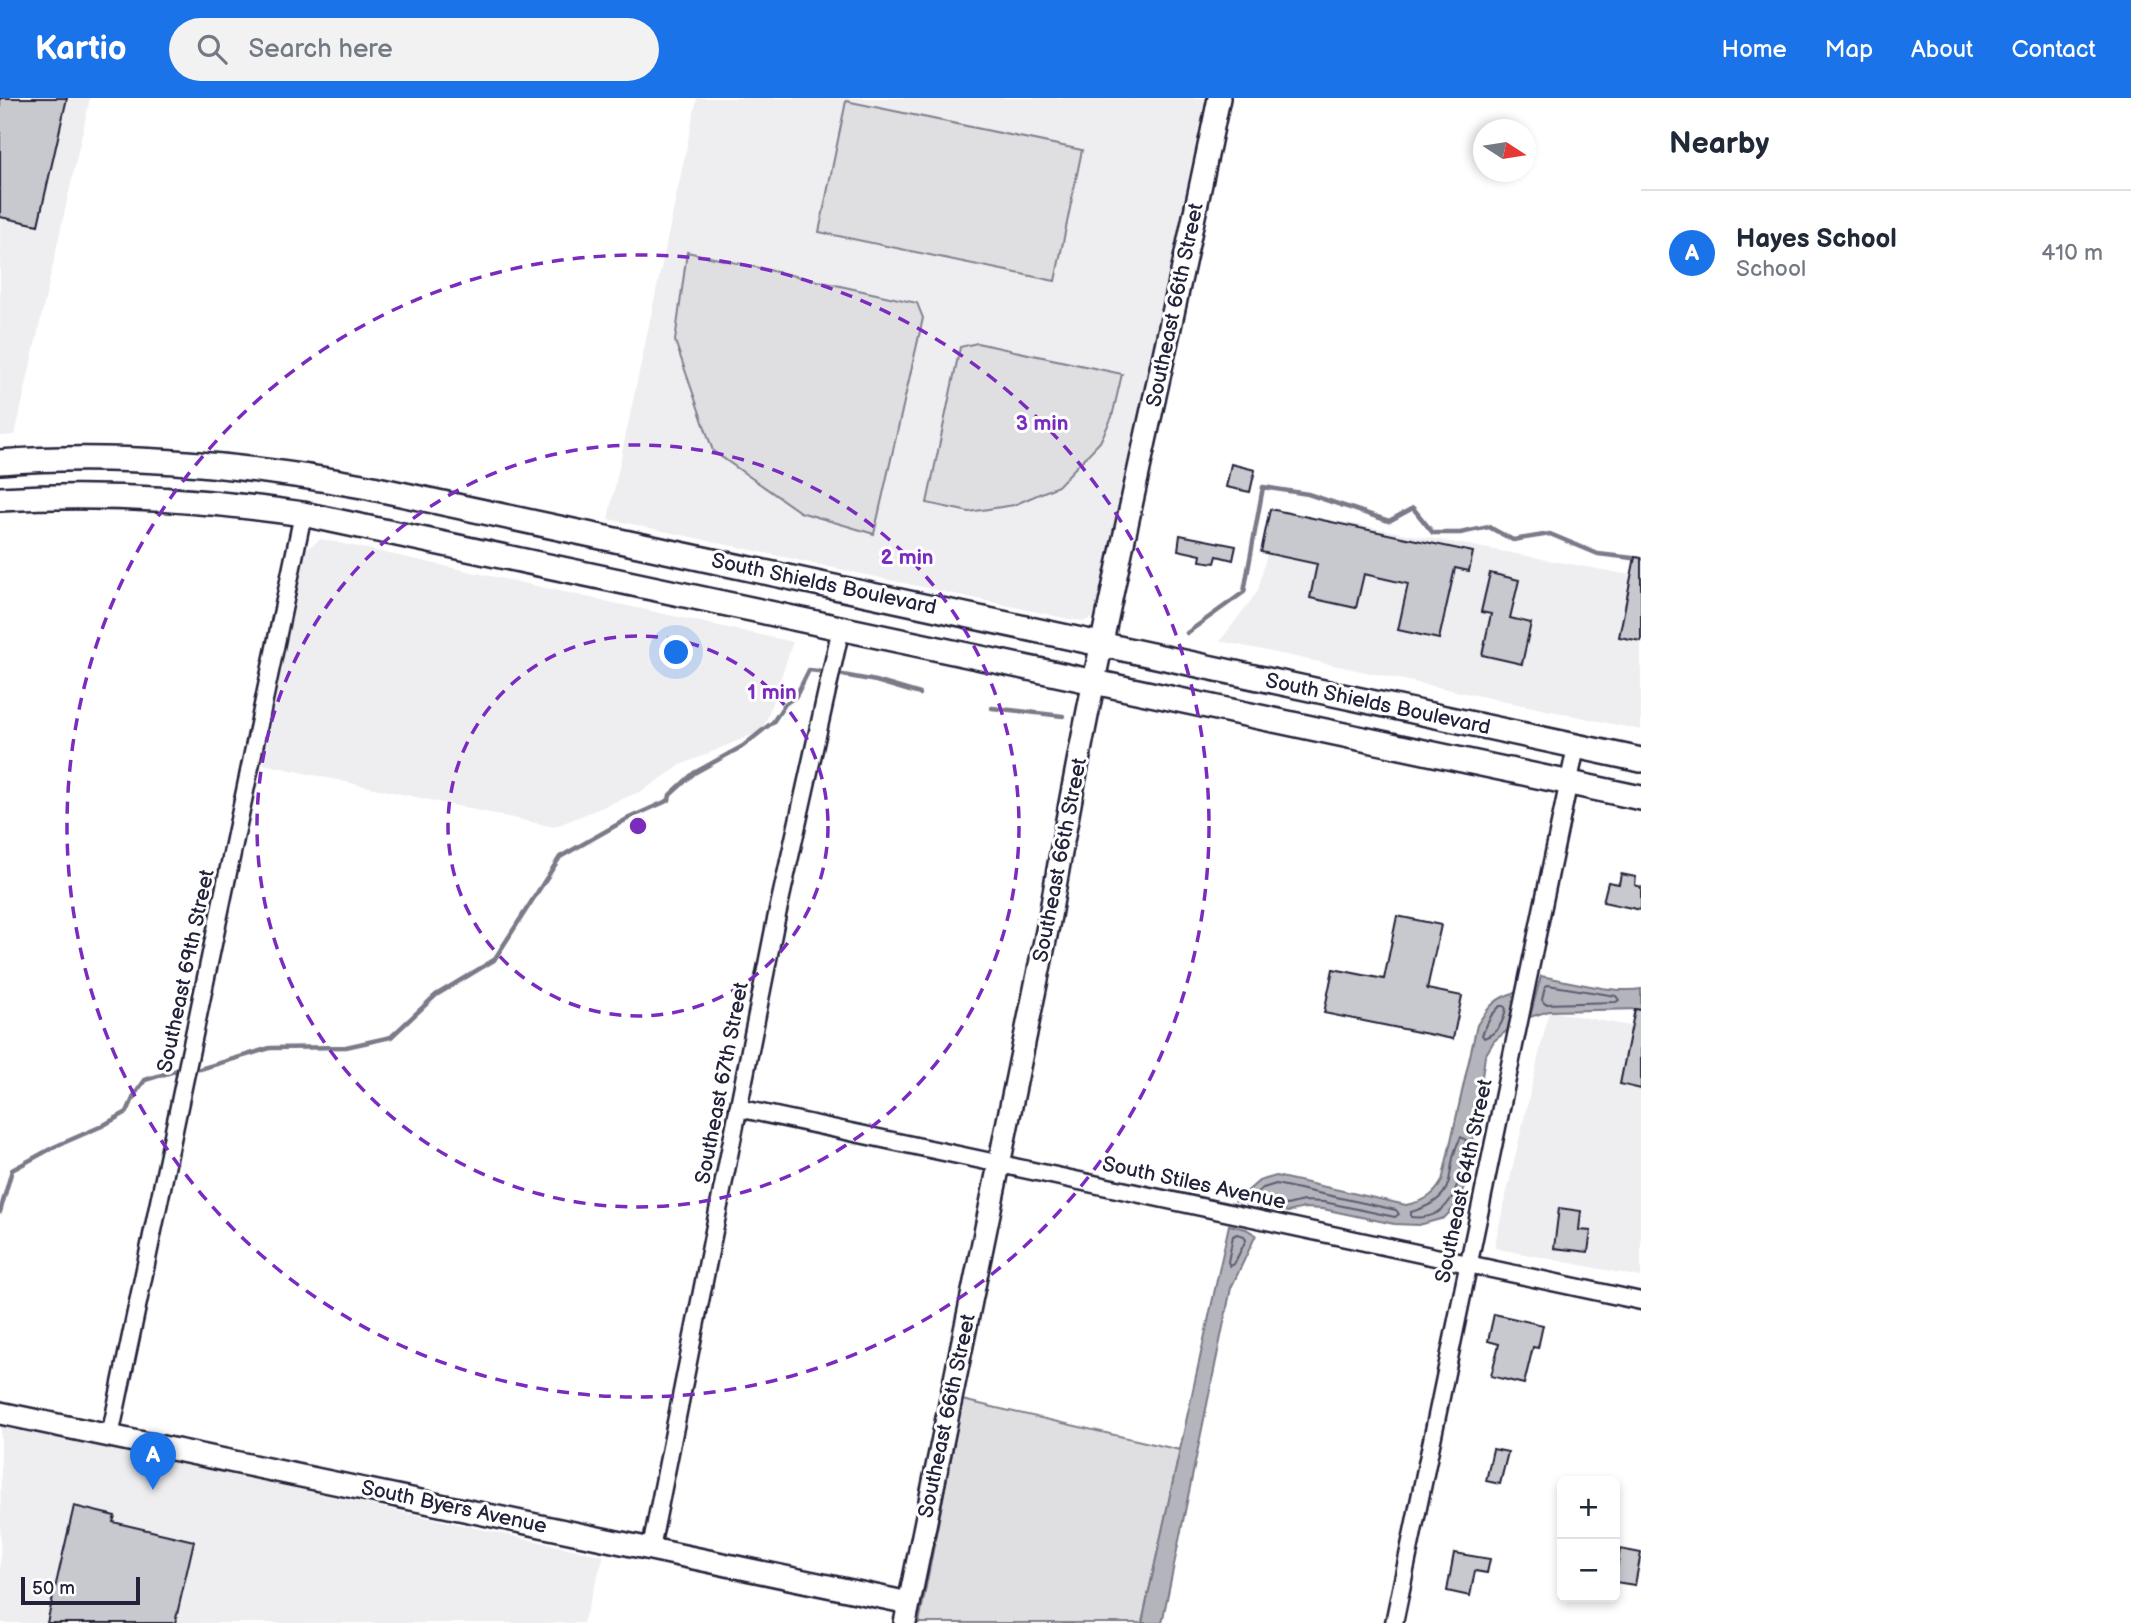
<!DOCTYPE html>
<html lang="en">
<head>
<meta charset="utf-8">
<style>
  body { margin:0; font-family:"Balsamiq Sans",sans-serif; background:#f2f2f3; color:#1f2937 }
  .controls { position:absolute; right:21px; bottom:21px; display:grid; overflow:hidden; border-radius:10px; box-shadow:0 4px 10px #0003 }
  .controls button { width:63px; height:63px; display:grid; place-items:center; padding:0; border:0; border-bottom:2px solid #e0e1e3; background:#fff; color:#1f2937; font:35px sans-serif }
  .compass { position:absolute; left:1473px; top:21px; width:63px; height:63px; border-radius:50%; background:#fff; box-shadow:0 4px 10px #0003; rotate:102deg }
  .scale { position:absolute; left:21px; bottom:18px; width:119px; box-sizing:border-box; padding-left:7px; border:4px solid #22223b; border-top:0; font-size:19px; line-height:24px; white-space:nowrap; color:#22223b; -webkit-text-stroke:5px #fff; paint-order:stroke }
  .you { position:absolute; left:677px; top:555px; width:24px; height:24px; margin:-18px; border:5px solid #fff; border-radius:50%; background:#1a73e8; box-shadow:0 0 0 10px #1a73e833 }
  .badge { display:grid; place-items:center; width:46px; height:46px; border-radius:50%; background:#1a73e8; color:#fff; font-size:23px; font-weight:700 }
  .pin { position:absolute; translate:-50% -58px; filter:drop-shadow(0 2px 4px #0008) }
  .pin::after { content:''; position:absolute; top:37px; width:24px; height:21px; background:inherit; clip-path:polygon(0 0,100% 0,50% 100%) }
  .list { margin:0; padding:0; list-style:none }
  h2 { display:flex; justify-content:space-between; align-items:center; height:91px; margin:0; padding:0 28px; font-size:30px }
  h2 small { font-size:23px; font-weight:400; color:#747a83 }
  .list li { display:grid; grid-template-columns:46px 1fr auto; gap:21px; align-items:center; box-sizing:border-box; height:126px; padding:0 28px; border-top:2px solid #e0e1e3 }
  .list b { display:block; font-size:26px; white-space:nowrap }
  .list p { margin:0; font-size:23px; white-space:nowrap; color:#747a83 }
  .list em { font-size:23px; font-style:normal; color:#747a83 }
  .icon { flex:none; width:38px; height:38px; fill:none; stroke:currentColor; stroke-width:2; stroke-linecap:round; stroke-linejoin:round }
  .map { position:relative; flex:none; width:1641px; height:1525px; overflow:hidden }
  header { display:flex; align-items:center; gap:42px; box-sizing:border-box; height:98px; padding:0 35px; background:#1a73e8; color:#fff }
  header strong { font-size:33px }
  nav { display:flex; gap:38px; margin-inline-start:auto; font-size:24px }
  .search { width:490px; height:63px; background:#f2f2f3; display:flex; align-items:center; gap:18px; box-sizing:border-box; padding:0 24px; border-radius:38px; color:#747a83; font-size:26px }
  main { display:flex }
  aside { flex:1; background:#fff }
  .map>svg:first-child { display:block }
  .built { fill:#eeeef1 }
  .green { fill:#dfdfe2; stroke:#80808e; stroke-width:2 }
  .water { fill:#b4b4bc; stroke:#7a7a88; stroke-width:2 }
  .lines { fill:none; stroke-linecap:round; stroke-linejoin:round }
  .shore { stroke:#5c5c6f; stroke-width:2 }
  .stream { stroke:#7a7a88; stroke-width:4.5 }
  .building { fill:#c8c8cf; stroke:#22223b; stroke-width:2 }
  .street-casing { stroke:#22223b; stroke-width:21 }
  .secondary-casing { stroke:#22223b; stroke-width:26 }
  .primary-casing { stroke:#22223b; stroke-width:28 }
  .street { stroke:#fff; stroke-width:16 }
  .secondary { stroke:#fff; stroke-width:21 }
  .primary { stroke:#fff; stroke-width:23 }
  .ring { fill:none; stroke:#7b2cbf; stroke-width:3.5; stroke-dasharray:12 9 }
  .labels { text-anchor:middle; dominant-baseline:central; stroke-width:6; stroke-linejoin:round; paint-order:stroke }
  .street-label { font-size:21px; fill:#22223b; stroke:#fff }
  .centre { fill:#7b2cbf; stroke:#fff; stroke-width:3.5 }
  .ring-label { font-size:21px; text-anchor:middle; font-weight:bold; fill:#7b2cbf; stroke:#fff; stroke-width:6; stroke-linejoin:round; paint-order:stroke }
</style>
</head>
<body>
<header>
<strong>Kartio</strong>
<div class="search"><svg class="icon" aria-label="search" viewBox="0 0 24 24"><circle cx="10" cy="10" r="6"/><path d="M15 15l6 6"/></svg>Search here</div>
<nav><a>Home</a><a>Map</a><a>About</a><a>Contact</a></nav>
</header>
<main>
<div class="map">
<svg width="1641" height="1525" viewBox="0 0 1641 1525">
  <rect width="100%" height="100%" fill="#fff"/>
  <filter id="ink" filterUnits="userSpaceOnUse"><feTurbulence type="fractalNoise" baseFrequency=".0143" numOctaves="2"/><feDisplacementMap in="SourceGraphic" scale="14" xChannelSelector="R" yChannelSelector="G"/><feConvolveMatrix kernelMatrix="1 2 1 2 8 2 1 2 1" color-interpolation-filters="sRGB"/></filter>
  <g filter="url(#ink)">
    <!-- built -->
    <g class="built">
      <polygon points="0,0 90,0 15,337 0,338"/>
      <polygon points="697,0 1205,0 1099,514 1095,519 1084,523 1074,522 608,421"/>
      <polygon points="1277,412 1641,479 1641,632 1220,543 1258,493"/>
      <polygon points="321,441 793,544 763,632 681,667 644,692 554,729 263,666 305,452"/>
      <polygon points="1549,913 1641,930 1641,1179 1494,1150"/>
      <polygon points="1,1326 604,1458 583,1525 0,1525"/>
    </g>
    <!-- green -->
    <g class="green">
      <polygon points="846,3 1082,52 1055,183 819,134"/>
      <polygon points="687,154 917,205 923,220 874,436 800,414 713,353 675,243"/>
      <polygon points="977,245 1122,276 1112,319 1100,344 1058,388 1014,407 969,414 927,405 960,249"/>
      <polygon points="962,1302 1180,1352 1142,1525 919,1525"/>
    </g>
    <!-- water -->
    <g class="water">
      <path d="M1541,878C1568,883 1615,896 1641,891V911L1549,913L1530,919Z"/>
      <path d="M1517,894L1509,931L1494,943L1485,958L1467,1081L1457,1107L1444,1120L1419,1127L1394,1126L1323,1111L1304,1110L1288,1114L1236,1103L1259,1083L1276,1078L1406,1107C1424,1103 1433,1099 1442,1083L1477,927C1489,908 1496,899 1517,894Z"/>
      <polygon points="1229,1127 1246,1131 1256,1137 1231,1190 1162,1525 1142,1525"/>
    </g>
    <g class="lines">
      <!-- shore -->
      <g class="shore">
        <polygon points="1548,887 1616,898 1619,902 1616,904 1545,906 1542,902 1545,889"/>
        <path d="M1500,908H1504L1506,911C1503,925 1498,935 1484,940L1482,937L1491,918Z"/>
        <path d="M1461,1039L1466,1042C1461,1075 1457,1125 1411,1119V1114C1465,1098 1441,1074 1461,1039Z"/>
        <polygon points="1276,1086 1396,1112 1399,1116 1395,1119 1324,1104 1303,1103 1287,1107 1256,1099 1256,1095 1263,1090"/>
        <polygon points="1237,1136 1244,1138 1246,1142 1234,1166 1230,1168 1228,1164 1233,1138"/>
      </g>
      <!-- stream -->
      <g class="stream">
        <polyline points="1187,535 1244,494 1263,389 1308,396 1389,423 1413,410 1433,435 1460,435 1489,429 1513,442 1550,436 1598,456 1641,461"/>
        <polyline points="843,577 876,583 920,596"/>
        <polyline points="992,610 1063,618"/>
        <polyline points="200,971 270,950 346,949 391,939 436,897 494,862 560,759 629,720 669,702 670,697 694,675 743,648 773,624 785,606 796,598 809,572 818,573"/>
        <polyline points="0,1114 12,1072 54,1049 102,1028 127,1014 135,996 145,982 178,972"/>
      </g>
    </g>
    <!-- building -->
    <g class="building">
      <polygon points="0,0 67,0 38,127 0,119"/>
      <polygon points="1231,366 1255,372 1250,394 1226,389"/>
      <polygon points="1270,411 1473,454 1469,473 1455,470 1439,541 1398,532 1408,486 1364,476 1356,510 1310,500 1317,466 1261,454"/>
      <polygon points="1180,437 1236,448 1233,462 1217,458 1215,465 1200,463 1201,457 1178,452"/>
      <polygon points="1635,459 1641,460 1641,543 1619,539"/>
      <polygon points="1490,475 1519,482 1510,520 1531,525 1522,566 1482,557 1491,516 1481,514"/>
      <polygon points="1621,776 1636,779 1635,787 1641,789 1641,812 1603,804 1608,784 1619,786"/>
      <polygon points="1397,818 1441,827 1427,891 1462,898 1453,941 1324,915 1333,871 1384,881"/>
      <polygon points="1635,911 1641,912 1641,991 1620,986"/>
      <polygon points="1559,1110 1581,1113 1579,1132 1591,1133 1588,1154 1554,1150"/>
      <polygon points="1494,1216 1543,1227 1538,1250 1533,1249 1524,1286 1491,1278 1499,1246 1488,1243"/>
      <polygon points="1493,1351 1508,1354 1500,1386 1486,1383"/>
      <polygon points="74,1408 115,1418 113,1424 194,1443 175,1525 47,1525"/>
      <polygon points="1620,1451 1641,1455 1635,1487 1615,1484"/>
      <polygon points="1454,1455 1490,1461 1487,1475 1475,1473 1470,1498 1447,1493"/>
    </g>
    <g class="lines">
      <defs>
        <g id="street">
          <polyline points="738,1010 1641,1203"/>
          <polyline points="110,1338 303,416"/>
          <polyline points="651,1450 775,826 841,530"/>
          <polyline points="1394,1525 1576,649"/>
        </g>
        <g id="secondary">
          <polyline points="0,1315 909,1505"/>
          <path d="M905,1525L1050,818C1096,544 1163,273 1219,0"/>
        </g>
        <g id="primary">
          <path d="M0,364C123,354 247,367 368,389L1641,662"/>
          <path d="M0,401C103,395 201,401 303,416L1641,700"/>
        </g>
      </defs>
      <!-- street casing -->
      <use href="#street" class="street-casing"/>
      <!-- secondary casing -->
      <use href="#secondary" class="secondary-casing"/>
      <!-- primary casing -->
      <use href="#primary" class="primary-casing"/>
      <!-- street -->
      <use href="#street" class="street"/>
      <!-- secondary -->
      <use href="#secondary" class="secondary"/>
      <!-- primary -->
      <use href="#primary" class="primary"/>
    </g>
  </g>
  <!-- distance rings -->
  <g class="ring">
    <circle cx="638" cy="728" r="190"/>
    <circle cx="638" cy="728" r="381"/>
    <circle cx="638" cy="728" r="571"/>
  </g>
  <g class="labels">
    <!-- street labels -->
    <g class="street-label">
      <text transform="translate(1175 207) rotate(-78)">Southeast 66th Street</text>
      <text transform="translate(824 486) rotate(12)">South Shields Boulevard</text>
      <text transform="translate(1378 606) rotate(12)">South Shields Boulevard</text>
      <text transform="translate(1060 762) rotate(-79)">Southeast 66th Street</text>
      <text transform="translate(186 873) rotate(-78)">Southeast 69th Street</text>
      <text transform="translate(722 985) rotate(-79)">Southeast 67th Street</text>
      <text transform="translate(1464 1083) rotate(-78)">Southeast 64th Street</text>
      <text transform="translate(1194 1085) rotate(12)">South Stiles Avenue</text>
      <text transform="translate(947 1318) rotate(-78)">Southeast 66th Street</text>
      <text transform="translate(454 1409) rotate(12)">South Byers Avenue</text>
    </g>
  </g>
  <circle cx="638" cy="728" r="10" class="centre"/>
  <g class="ring-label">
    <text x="1042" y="332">3 min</text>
    <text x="907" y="466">2 min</text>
    <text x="772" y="601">1 min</text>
  </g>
</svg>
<div class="controls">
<button>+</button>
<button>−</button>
</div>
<svg class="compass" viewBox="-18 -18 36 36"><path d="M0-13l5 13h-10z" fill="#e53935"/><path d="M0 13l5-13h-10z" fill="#747a83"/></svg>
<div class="scale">50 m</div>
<div class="you"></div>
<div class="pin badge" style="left:153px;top:1392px">A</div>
</div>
<aside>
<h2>Nearby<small></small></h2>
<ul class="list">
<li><span class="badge">A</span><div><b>Hayes School</b><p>School</p></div><em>410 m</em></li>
</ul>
</aside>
</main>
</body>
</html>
